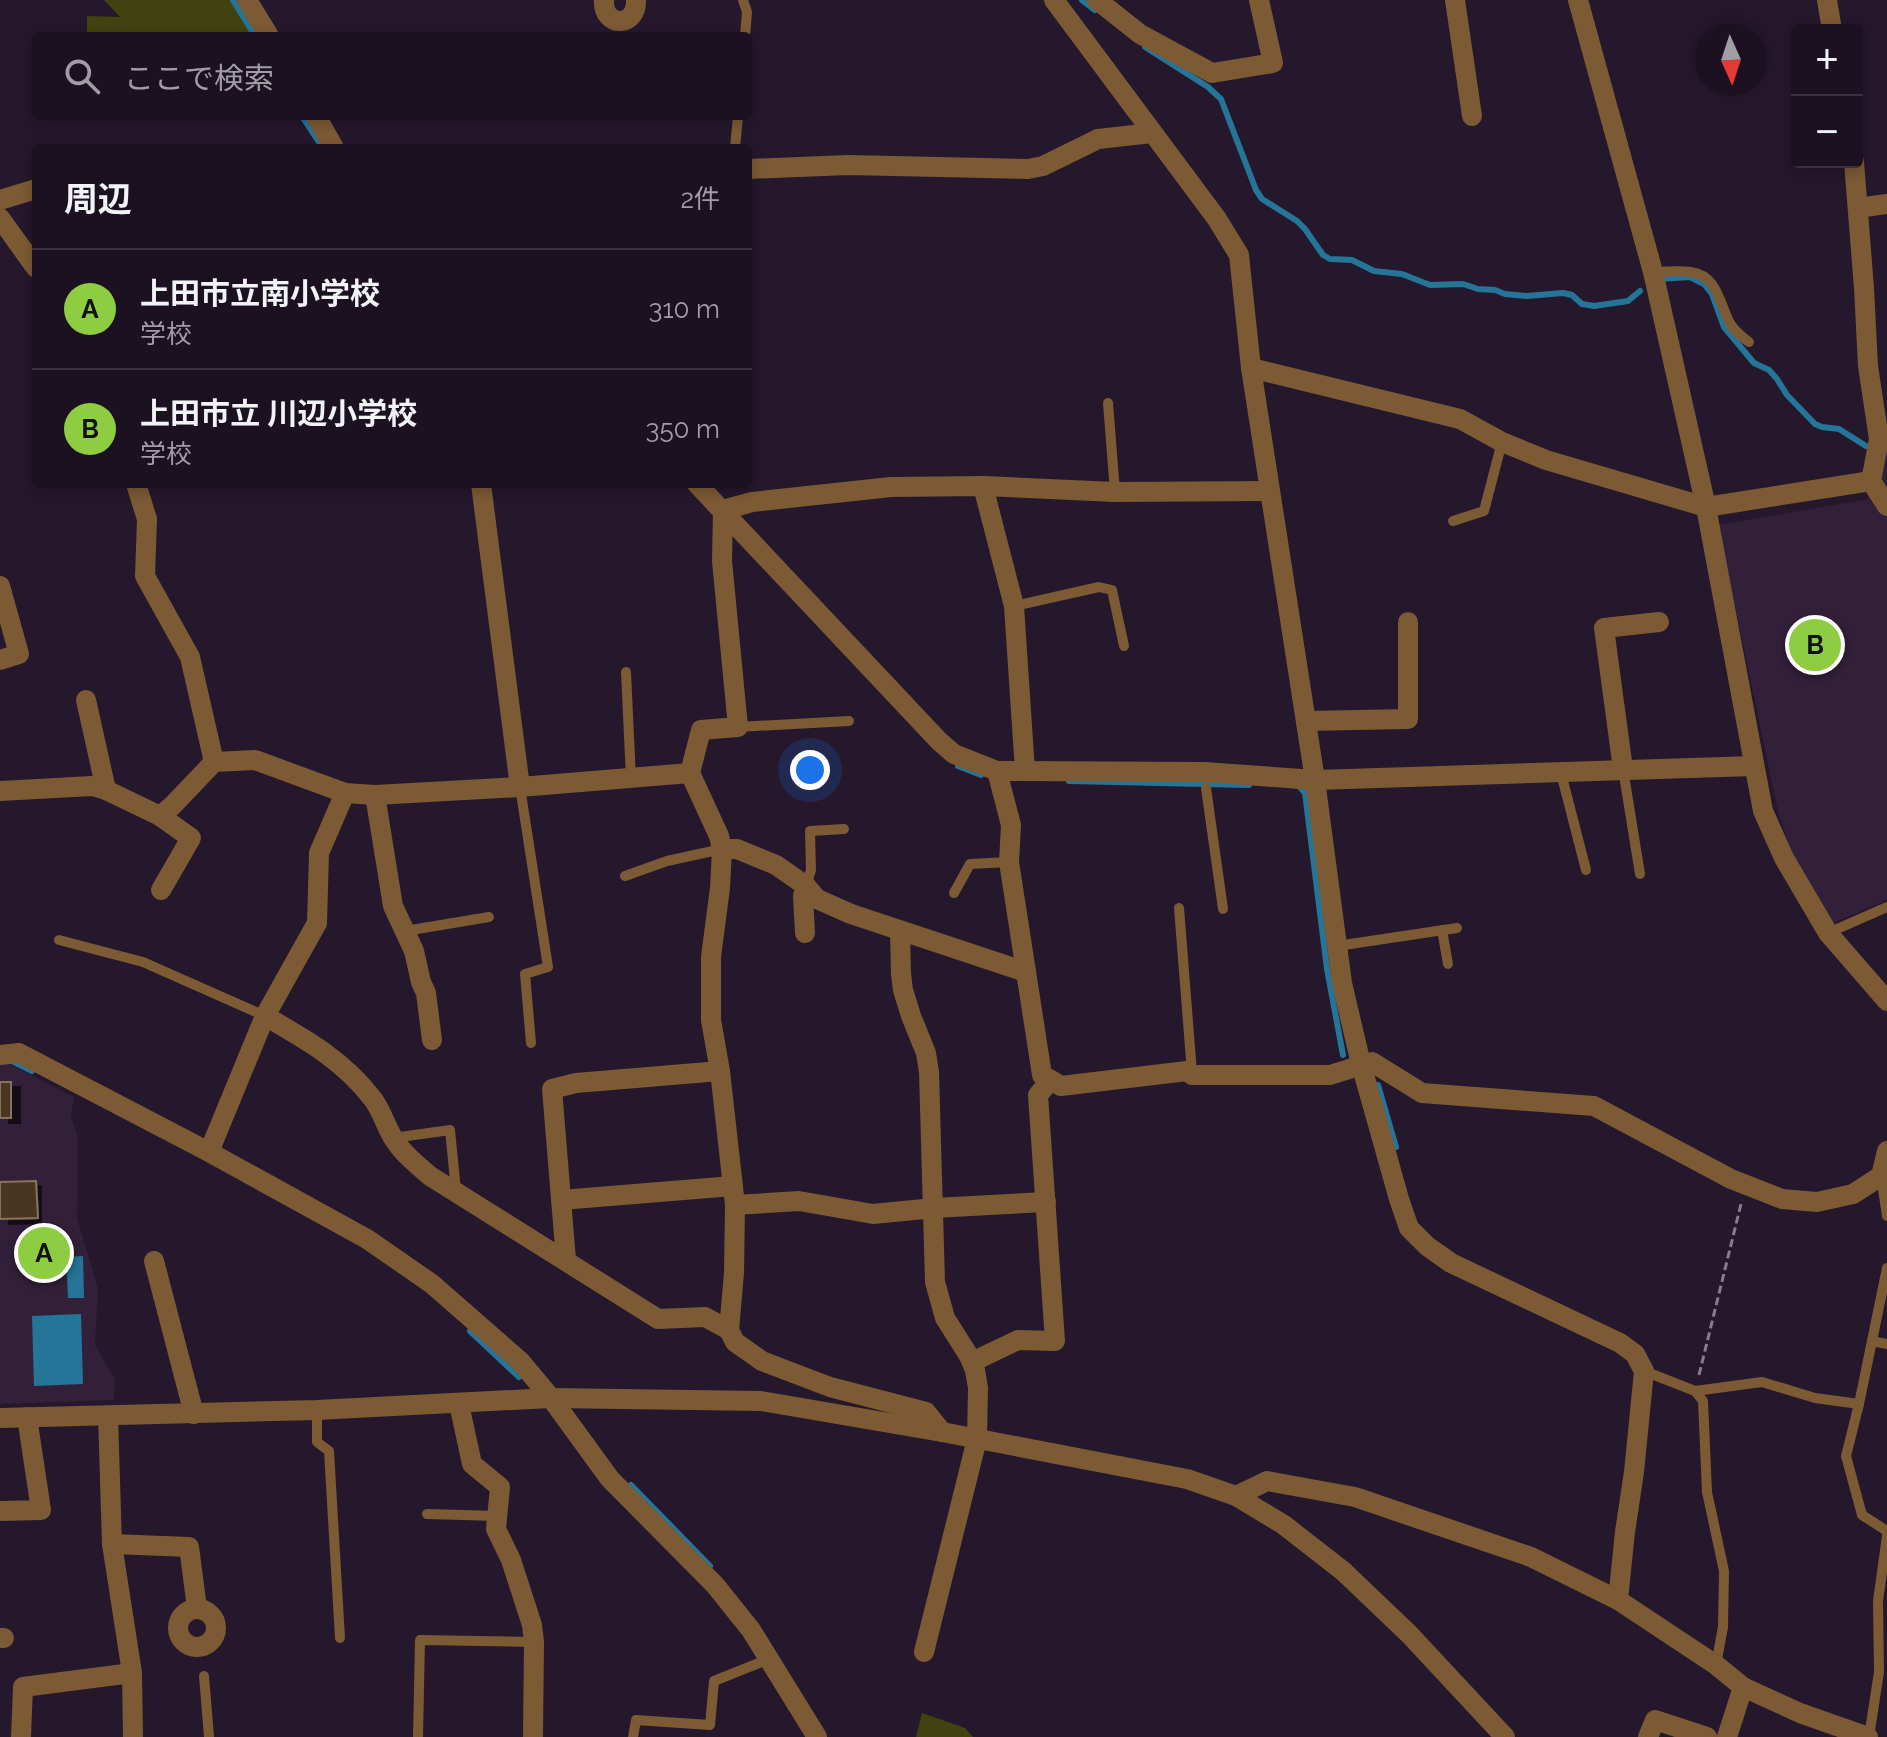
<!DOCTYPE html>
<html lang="ja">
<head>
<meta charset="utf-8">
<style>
  body { margin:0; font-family:Raleway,"Noto Sans JP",sans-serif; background:#251a2a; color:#f1f3f6 }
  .controls { position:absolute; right:24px; top:24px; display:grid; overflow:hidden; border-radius:8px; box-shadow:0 4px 12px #0003 }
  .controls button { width:72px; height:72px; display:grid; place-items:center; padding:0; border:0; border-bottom:2px solid #3a313f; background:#1c1121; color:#f1f3f6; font:40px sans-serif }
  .compass { position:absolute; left:1695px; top:24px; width:72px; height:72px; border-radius:50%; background:#1c1121; box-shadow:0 4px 12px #0003; rotate:177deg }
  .you { position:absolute; left:810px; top:770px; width:28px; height:28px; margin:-20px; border:6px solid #fff; border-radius:50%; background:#1a73e8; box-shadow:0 0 0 12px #1a73e833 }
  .badge { display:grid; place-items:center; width:52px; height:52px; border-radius:50%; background:#8ecd42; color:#111; font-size:26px; font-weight:700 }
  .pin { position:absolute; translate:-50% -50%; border:4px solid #fff; box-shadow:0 2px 8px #0006 }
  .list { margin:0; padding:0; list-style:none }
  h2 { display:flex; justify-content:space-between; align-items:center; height:104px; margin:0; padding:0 32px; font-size:34px }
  h2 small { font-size:26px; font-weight:400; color:#a09da5 }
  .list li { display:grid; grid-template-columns:52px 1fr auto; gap:24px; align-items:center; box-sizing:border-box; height:120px; padding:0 32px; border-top:2px solid #3a313f }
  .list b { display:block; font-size:30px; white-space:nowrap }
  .list p { margin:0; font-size:26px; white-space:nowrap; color:#a09da5 }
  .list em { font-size:26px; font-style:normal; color:#a09da5 }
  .icon { flex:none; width:44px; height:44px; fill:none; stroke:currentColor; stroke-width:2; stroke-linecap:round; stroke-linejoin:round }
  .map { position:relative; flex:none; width:1887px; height:1737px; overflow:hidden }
  .search { position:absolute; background:#1c1121; box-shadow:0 4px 12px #0003; left:32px; top:32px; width:720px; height:88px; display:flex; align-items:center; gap:20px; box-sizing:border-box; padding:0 28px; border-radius:8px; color:#a09da5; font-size:30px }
  .panel { position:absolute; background:#1c1121; box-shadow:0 4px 12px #0003; left:32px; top:144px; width:720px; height:344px; border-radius:8px }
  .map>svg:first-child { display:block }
  .built { fill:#32203a }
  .green { fill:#40430f }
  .water { fill:#247597 }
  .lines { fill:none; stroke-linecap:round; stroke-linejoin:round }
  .stream { stroke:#247597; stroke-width:6 }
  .building { fill:#483620; stroke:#87735b; stroke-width:2; filter:url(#shadow) }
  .path { stroke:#877c8d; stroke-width:3; stroke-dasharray:8 4; stroke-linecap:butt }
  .service { stroke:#7b5a34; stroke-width:10 }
  .minor { stroke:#7b5a34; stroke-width:20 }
  .tertiary { stroke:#7b5a34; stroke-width:20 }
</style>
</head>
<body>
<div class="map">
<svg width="1887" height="1737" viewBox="0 0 1887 1737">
  <defs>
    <filter id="shadow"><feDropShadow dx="9" dy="5" stdDeviation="0" flood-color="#0009"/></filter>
  </defs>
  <rect width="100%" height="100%" fill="#25172c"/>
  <!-- built -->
  <g class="built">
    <polygon points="1887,446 1887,900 1833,923 1793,856 1778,811 1718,525 1868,499"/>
    <polygon points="0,1061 3,1061 74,1097 71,1116 78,1139 77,1218 98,1289 95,1345 115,1379 114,1400 0,1404"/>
  </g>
  <!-- green -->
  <g class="green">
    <polygon points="104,0 230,0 253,36 87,36 87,16 120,17"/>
    <polygon points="922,1713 965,1728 973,1737 916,1737"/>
  </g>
  <!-- water -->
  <g class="water">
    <polygon points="83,1256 84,1298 68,1298 66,1257"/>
    <polygon points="81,1314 83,1384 34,1386 32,1316"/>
  </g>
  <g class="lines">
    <!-- stream -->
    <g class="stream">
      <polyline points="233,0 255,36"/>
      <polyline points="1082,0 1095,10"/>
      <polyline points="1145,47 1208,87 1221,99 1256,190 1262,199 1297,221 1305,229 1323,255 1330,259 1352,260 1374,271 1402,274 1430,285 1463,284 1478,289 1495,290 1505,294 1527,296 1563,293 1572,295 1582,304 1594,306 1628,301 1640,291"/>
      <polyline points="302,116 323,148"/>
      <polyline points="1658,279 1690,277 1704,284 1712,294 1724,327 1754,363 1769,370 1777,379 1787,395 1815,424 1822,427 1839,429 1866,446"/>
      <polyline points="958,766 981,775"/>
      <polyline points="1069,781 1249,785"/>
      <polyline points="1297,786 1299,786 1305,793 1327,969 1343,1055"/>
      <polyline points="10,1060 32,1071"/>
      <polyline points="1378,1085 1396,1147"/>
      <polyline points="470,1331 519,1377"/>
      <polyline points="631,1485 710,1566"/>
    </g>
  </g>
  <!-- building -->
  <g class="building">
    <rect x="0" y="1082" width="11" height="36"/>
    <polygon points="36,1181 38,1218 0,1219 0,1182"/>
  </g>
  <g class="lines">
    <!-- path -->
    <polyline class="path" points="1699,1375 1741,1204"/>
    <!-- service -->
    <g class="service">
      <polyline points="743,0 747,12 745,36"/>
      <polyline points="735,148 738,116"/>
      <path d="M1653,272C1665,272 1679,270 1691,272C1719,276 1719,305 1731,325C1736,332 1742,337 1749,342"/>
      <polyline points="1108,403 1115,492"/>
      <polyline points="1453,521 1484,511 1502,442"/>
      <polyline points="1014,606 1099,587 1112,590 1124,646"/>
      <polyline points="626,672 631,779"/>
      <polyline points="738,727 849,721"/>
      <polyline points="1623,769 1640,874"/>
      <polyline points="1561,773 1586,870"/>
      <polyline points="520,787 548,967 525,974 531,1043"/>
      <polyline points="1206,788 1223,909"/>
      <polyline points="625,876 667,861 722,849"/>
      <polyline points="806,886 811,870 810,831 844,829"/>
      <polyline points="954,893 970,864 1009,862"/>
      <polyline points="1179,908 1192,1073"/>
      <polyline points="1442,930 1448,964"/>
      <polyline points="405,931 489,917"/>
      <polyline points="1828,933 1887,907"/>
      <polyline points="59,940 143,962 265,1016"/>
      <polyline points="1337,946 1457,928"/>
      <polyline points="393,1138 450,1130 456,1191"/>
      <polyline points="1881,1176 1887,1216"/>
      <polyline points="1887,1268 1859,1404 1846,1456 1862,1515 1887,1531"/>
      <polyline points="1872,1341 1887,1344"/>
      <polyline points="1644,1371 1695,1391 1703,1401 1707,1492 1724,1571 1723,1627 1716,1665"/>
      <polyline points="1695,1391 1762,1382 1815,1398 1859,1404"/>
      <polyline points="317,1410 317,1442 329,1451 340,1638"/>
      <polyline points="427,1514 498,1516"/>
      <polyline points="204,1676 209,1737"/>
      <polyline points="418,1737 420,1640 534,1642"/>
      <polyline points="633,1737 636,1720 710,1725 714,1681 769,1659"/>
      <polyline points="1869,1737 1879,1672 1878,1601 1887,1536"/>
    </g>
    <!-- minor -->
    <g class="minor">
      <polyline points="247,0 269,36"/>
      <path d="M604,0C602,27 637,29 636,0"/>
      <polyline points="1054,0 1217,219 1239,255 1251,368 1315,780 1342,983 1361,1064 1399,1199 1409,1228 1427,1246 1451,1263 1620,1343 1635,1354 1644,1371 1634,1472 1625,1532 1618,1600"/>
      <polyline points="1097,0 1140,34 1212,73 1273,63 1259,0"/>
      <polyline points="1455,0 1472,116"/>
      <polyline points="1578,0 1653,272 1706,507 1763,811 1784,858 1828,933 1887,1001"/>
      <polyline points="1827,0 1832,30"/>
      <polyline points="316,116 334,148"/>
      <polyline points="1854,162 1864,288 1868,366 1879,439 1871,481 1887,506"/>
      <polyline points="748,169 848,165 1028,169 1043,166 1098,139 1152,133"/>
      <polyline points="0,200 36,189"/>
      <polyline points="1858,208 1887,204"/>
      <polyline points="0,218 36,268"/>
      <polyline points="1251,368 1460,419 1502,442 1546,460 1706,507 1871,481"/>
      <polyline points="136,484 147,519 145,576 190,657 214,762"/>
      <polyline points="481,484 520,787"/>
      <polyline points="697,484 939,741 954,754 997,771 1204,772 1315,780 1754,766"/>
      <polyline points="983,486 1014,606 1025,771"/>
      <polyline points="723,510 752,502 891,487 983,486 1115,492 1269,491"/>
      <polyline points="0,586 19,654 0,660"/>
      <polyline points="86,700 106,790"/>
      <polyline points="1306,721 1408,719 1408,622"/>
      <polyline points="1623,769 1604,628 1659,622"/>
      <polyline points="997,771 1011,825 1009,862 1042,1075 1061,1086 1187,1071 1192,1075 1330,1075 1372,1062 1422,1093 1594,1106 1731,1179 1782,1199 1817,1202 1853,1194 1881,1176 1887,1151"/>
      <polyline points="690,773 719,836 722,849 720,888 711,957 711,1020 720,1071 735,1205 734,1273 729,1330 735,1342 762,1361 830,1387 926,1412 942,1432"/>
      <polyline points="0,791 92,786 106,790 160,816 172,806 214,762 255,760 345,793 375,795 520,787 690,773 701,730 738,727 722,561 723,510"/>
      <polyline points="375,795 393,906 414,951 421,982 426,993 432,1040"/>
      <polyline points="160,816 191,838 161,890"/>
      <polyline points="722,849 737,849 776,865 806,886 817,899 851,914 1026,972"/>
      <polyline points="900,931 901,974 903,990 911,1016 926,1053 929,1072 935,1282 945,1318 969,1356 975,1370 978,1388 977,1439 924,1652"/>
      <polyline points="805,933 803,896 806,886"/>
      <path d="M265,1016C305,1039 343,1060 372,1098C381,1109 385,1124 392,1136C401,1152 416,1164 430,1176L658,1319L705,1317L729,1330"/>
      <polyline points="0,1055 19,1053 209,1152 367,1239 432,1284 520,1361 551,1398 610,1479 715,1585 751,1630 817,1737"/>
      <polyline points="209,1152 265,1016 317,923 319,853 345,793"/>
      <polyline points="561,1200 733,1186"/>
      <polyline points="735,1205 799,1201 873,1214 934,1208 1046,1202"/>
      <polyline points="566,1260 552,1089 576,1083 720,1071"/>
      <polyline points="154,1261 194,1414"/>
      <polyline points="972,1362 1018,1340 1055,1341 1038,1095 1051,1080"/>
      <polyline points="459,1404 472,1464 500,1487 496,1529 511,1560 532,1625 534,1642 533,1737"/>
      <polyline points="108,1416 112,1544 132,1673 133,1737"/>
      <polyline points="1236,1496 1267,1481 1355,1497 1531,1557 1618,1600 1716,1665 1743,1687 1800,1713 1868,1737"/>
      <polyline points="0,1511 41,1510 27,1417"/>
      <polyline points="112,1544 189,1547 197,1608"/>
      <circle cx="197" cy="1628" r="19"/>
      <polyline points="0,1638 4,1638"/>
      <polyline points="21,1737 23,1687 132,1673"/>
      <polyline points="1648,1737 1655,1720 1707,1737"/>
      <polyline points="1727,1737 1743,1687"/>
    </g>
    <!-- tertiary -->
    <polyline class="tertiary" points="0,1418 317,1410 551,1398 761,1401 942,1432 1187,1479 1236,1496 1284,1525 1343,1571 1409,1634 1505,1737"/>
  </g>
</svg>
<div class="controls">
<button>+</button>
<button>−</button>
</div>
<svg class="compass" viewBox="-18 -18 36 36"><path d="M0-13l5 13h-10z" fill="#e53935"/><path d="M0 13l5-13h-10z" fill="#a09da5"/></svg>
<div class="you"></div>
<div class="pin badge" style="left:44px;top:1253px">A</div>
<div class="pin badge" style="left:1815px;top:645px">B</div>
<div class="search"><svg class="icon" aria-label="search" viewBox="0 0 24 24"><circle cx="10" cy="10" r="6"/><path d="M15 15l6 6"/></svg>ここで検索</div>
<section class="panel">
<h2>周辺<small>2件</small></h2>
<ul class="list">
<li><span class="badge">A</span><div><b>上田市立南小学校</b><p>学校</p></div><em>310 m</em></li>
<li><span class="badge">B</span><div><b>上田市立 川辺小学校</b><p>学校</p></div><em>350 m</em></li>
</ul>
</section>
</div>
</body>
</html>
